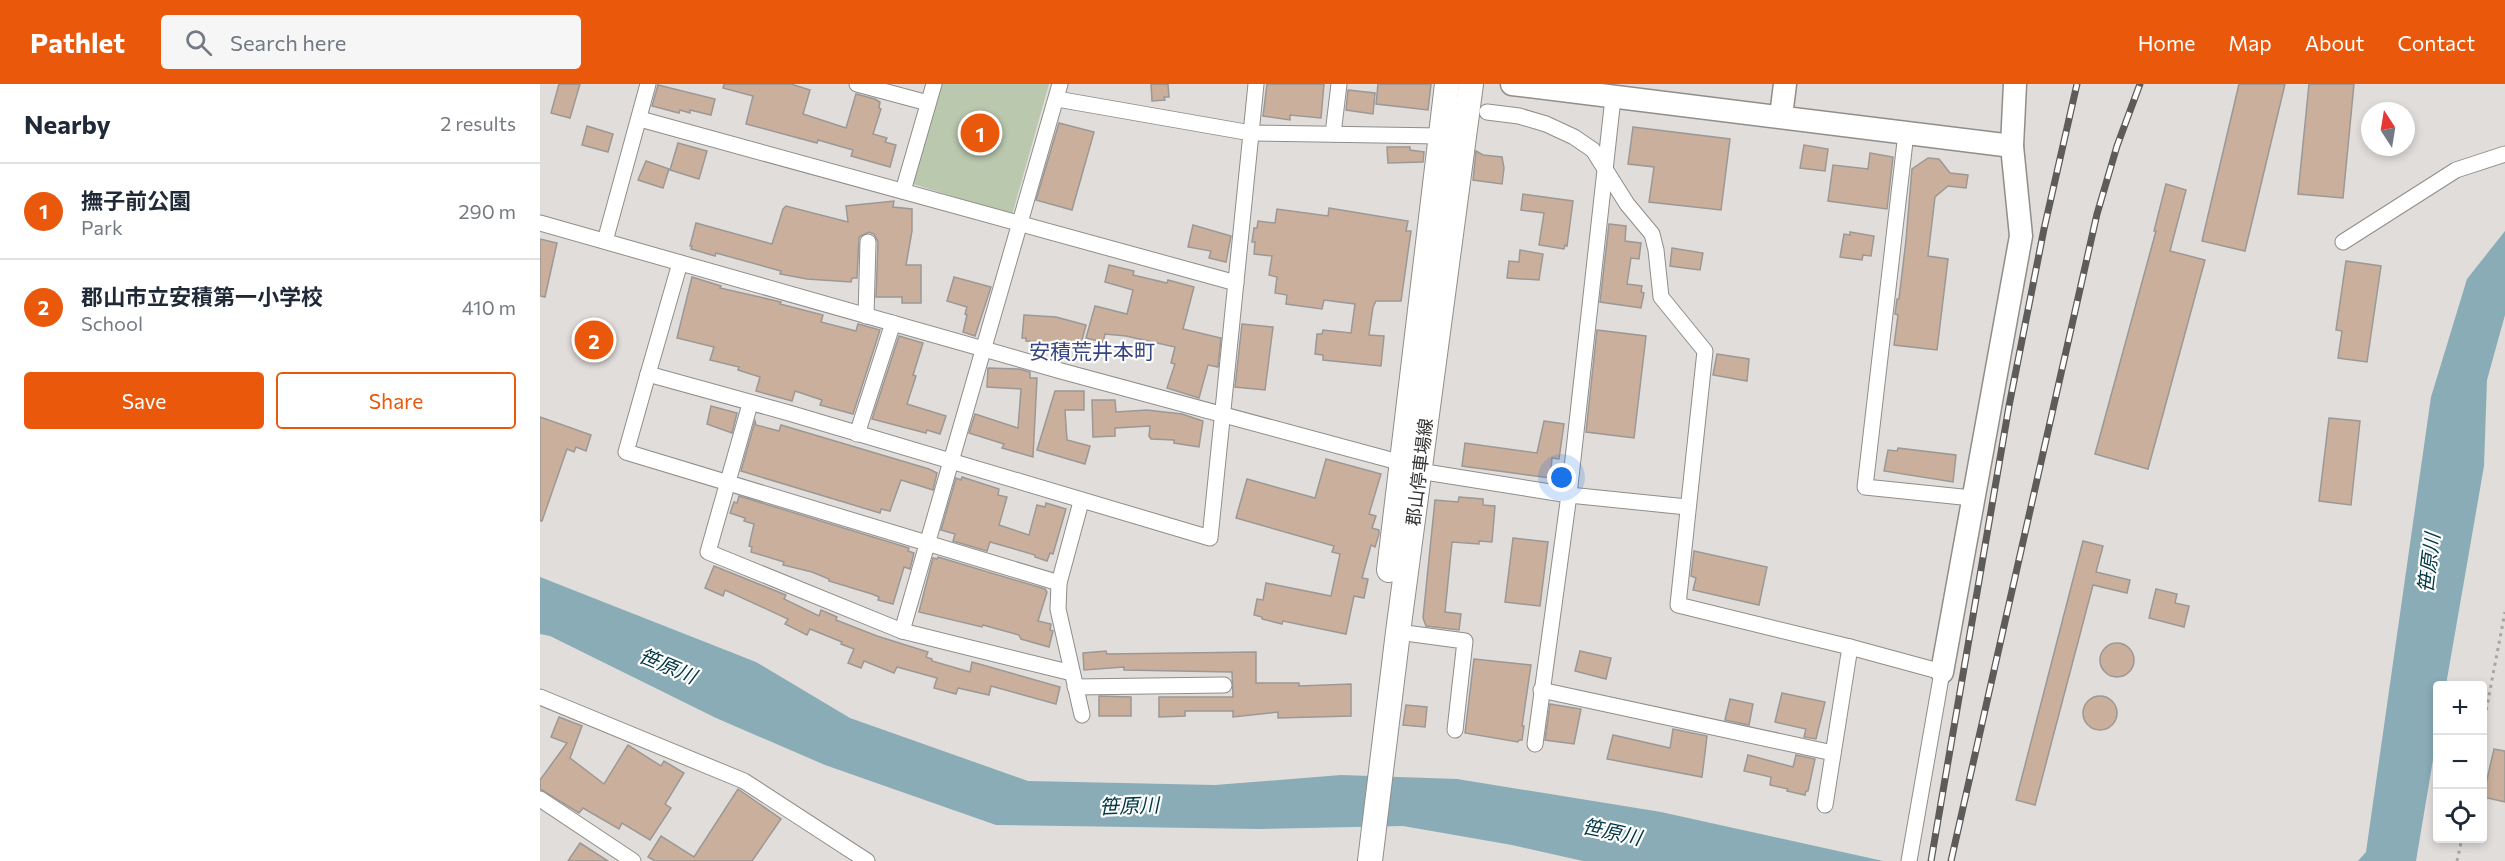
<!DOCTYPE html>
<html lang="en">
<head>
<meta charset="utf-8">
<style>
  body { margin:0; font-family:Commissioner,"Noto Sans JP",sans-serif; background:#f6f6f7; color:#1f2937 }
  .controls { position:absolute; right:18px; bottom:18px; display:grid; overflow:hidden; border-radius:6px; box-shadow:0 3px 9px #0003 }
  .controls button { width:54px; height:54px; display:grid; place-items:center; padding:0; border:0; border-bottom:2px solid #e0e1e3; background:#fff; color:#1f2937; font:30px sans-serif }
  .compass { position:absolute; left:1821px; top:18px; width:54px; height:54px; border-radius:50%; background:#fff; box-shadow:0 3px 9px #0003; rotate:348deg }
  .you { position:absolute; left:1022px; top:394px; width:21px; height:21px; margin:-15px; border:4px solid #fff; border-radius:50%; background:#1a73e8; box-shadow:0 0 0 9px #1a73e833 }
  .badge { display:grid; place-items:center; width:39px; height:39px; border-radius:50%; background:#ea580c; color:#fff; font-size:20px; font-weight:700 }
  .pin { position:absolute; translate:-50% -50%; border:3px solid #fff; box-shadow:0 2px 6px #0006 }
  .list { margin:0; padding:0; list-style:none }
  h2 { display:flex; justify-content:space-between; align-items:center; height:78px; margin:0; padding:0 24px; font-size:26px }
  h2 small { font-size:20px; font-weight:400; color:#747a83 }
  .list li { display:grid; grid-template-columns:39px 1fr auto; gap:18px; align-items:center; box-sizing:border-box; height:96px; padding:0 24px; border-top:2px solid #e0e1e3 }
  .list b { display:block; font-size:22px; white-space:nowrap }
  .list p { margin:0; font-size:20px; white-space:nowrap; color:#747a83 }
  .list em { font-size:20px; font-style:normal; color:#747a83 }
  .actions { display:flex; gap:12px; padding:18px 24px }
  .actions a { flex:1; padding:14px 0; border:2px solid #ea580c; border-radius:6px; text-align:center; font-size:21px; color:#ea580c }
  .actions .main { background:#ea580c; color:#fff }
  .icon { flex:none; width:33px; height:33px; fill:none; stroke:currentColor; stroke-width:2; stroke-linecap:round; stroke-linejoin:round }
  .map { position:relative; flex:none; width:1965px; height:777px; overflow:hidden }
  header { display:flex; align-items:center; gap:36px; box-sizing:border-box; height:84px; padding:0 30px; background:#ea580c; color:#fff }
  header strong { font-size:28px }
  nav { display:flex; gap:33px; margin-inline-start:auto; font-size:21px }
  .search { width:420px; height:54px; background:#f6f6f7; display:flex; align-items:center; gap:15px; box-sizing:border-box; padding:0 21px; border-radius:6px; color:#747a83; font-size:22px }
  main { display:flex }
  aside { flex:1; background:#fff }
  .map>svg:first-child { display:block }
  .green { fill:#bac8ae }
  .water { fill:#89acb6 }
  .building { fill:#caaf9c; stroke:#9b9895; stroke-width:1.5 }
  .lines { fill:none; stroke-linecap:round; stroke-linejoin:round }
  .street-casing { stroke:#908d8a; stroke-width:17 }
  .secondary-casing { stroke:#908d8a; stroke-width:25 }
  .primary-casing { stroke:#908d8a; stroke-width:26 }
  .path { stroke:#a8a5a3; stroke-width:3; stroke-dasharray:3 4.5; stroke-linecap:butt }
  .street { stroke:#fff; stroke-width:15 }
  .secondary { stroke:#fff; stroke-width:22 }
  .primary { stroke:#fff; stroke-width:24 }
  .rail-casing { stroke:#5e5c5b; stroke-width:7 }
  .rail { stroke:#fff; stroke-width:4.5; stroke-dasharray:14; stroke-linecap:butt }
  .labels { text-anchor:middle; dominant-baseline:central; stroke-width:4.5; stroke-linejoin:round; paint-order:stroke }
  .street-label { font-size:18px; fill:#343332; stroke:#fff }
  .water-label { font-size:20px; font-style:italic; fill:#013845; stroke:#fff }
  .quarter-label { font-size:21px; fill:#35447f; stroke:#fff }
</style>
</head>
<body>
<header>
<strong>Pathlet</strong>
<div class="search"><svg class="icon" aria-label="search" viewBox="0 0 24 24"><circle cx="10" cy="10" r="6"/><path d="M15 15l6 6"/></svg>Search here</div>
<nav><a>Home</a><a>Map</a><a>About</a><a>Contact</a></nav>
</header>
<main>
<aside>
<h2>Nearby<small>2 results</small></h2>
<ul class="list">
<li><span class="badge">1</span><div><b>撫子前公園</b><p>Park</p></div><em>290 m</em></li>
<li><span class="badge">2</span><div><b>郡山市立安積第一小学校</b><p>School</p></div><em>410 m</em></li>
</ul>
<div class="actions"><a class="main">Save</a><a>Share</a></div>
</aside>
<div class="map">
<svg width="1965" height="777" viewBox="0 0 1965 777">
  <rect width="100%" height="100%" fill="#e1dddb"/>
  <!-- green -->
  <polygon class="green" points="399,0 509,0 472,131 370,99"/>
  <!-- water -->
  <g class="water">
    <polygon points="1965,147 1965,231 1947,296 1944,382 1906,601 1898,602 1897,652 1876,777 1818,777 1826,768 1891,313 1927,195"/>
    <polygon points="0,493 216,578 310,634 488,697 675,701 801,691 917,695 1121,728 1343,777 1043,777 972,761 863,742 719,745 456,741 285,681 176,634 10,552 0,550"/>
  </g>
  <!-- building -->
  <g class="building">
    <polygon points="19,0 40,0 30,34 11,29"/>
    <polygon points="184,0 251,0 270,6 263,30 306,44 316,10 335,15 340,18 339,24 341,25 333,50 347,54 345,58 356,61 350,83 311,72 313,66 278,56 277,59 206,40 213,12 183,4"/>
    <polygon points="611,0 628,0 629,13 624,13 625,16 612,17"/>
    <polygon points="727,0 784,0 781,34 750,31 750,36 723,32"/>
    <polygon points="838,0 891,0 888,26 836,20"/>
    <polygon points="1699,0 1745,0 1705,167 1662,157"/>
    <polygon points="1769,0 1814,0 1803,114 1758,110"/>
    <polygon points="118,1 175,15 171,31 150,26 150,29 140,26 139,29 112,22"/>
    <polygon points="808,6 835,9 833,30 806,26"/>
    <polygon points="519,39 554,48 532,126 496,116"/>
    <polygon points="47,42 73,50 68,68 42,61"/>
    <polygon points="1093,43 1190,55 1181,126 1109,118 1114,83 1088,80"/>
    <polygon points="138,59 167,67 159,95 130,86"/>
    <polygon points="1264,61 1288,65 1285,87 1260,84"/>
    <polygon points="847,63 870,63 870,66 884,68 883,78 848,79"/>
    <polygon points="936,67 943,71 962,73 964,84 962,100 933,96"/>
    <polygon points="1330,69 1353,73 1347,125 1288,117 1293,81 1328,85"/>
    <polygon points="1388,74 1399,75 1410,89 1428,91 1426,104 1408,102 1395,113 1388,172 1408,175 1397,266 1354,261 1358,231 1355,230 1357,215 1359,215 1366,156 1372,85"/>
    <polygon points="106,77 129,85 123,104 98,96"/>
    <polygon points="1626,100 1646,106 1630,167 1665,176 1608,385 1555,370 1616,147 1614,147"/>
    <polygon points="983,110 1033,117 1027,162 1025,161 1024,165 999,161 1004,129 981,126"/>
    <polygon points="354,117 353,123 372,125 372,147 366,181 381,181 381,219 362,219 362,213 336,213 338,158 334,150 329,148 319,153 317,194 312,194 311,198 267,195 240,190 241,187 176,169 175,172 151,165 152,162 150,162 156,139 232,160 243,125 246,122 308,138 306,122"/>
    <polygon points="789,124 868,137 866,147 871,147 861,217 836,217 833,223 829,251 844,252 841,282 783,276 783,271 775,270 777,250 782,250 783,246 811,249 815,220 784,216 782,225 746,220 747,211 735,209 737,193 729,191 732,172 714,170 715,158 712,158 714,144 717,144 718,137 735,139 737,125 788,132"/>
    <polygon points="1069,140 1086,142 1085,157 1101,159 1099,175 1091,174 1087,200 1102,202 1101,208 1104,209 1101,224 1060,218"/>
    <polygon points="653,141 691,152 686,178 669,174 671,167 648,163"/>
    <polygon points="1310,148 1334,152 1331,172 1323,171 1322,176 1300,173 1304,150 1310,151"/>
    <polygon points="0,155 17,159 5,213 0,212"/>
    <polygon points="1132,164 1163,169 1160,186 1130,182"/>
    <polygon points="980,166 1003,170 999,196 967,194 969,177 979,178"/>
    <polygon points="1806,177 1841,182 1827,278 1798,274 1802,247 1796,246"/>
    <polygon points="569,181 594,187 593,191 627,199 628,196 654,203 643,245 681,254 678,283 668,281 659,314 627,304 635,280 631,279 635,263 586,252 565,250 563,258 546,254 555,222 587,230 593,206 565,198"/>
    <polygon points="152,193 181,202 180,204 241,218 240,220 283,231 281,238 316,247 318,240 340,246 313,330 280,321 282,316 255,307 252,317 216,307 220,293 198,286 199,283 170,276 174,263 137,254"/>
    <polygon points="414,193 451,203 435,252 423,248 427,231 425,230 427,223 407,217"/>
    <polygon points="484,231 516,233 546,241 541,260 486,257 486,254 482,254"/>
    <polygon points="702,240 733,243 725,306 695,303"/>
    <polygon points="1057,246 1106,252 1094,354 1046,348"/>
    <polygon points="359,252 383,259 373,291 376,292 367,320 406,332 400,350 387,346 386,349 332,335"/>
    <polygon points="1177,270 1209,275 1207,297 1173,291"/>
    <polygon points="448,284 479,285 490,288 490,294 497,294 493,373 462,364 464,360 429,349 435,330 478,344 481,305 447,303"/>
    <polygon points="515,307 544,307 544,326 525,326 527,356 550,362 545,380 497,366"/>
    <polygon points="552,316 575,316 576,328 607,326 642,330 663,337 659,363 634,359 634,356 611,355 609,352 610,342 575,344 575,352 553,353"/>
    <polygon points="171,322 197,329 192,349 167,340"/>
    <polygon points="0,333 51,351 46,367 36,363 34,368 27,365 2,437 0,437"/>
    <polygon points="1789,334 1820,337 1811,421 1779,417"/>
    <polygon points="215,337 216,341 239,347 241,341 389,385 397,389 393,406 361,396 350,427 341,425 340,429 201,387"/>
    <polygon points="1004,337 1024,340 1019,375 1012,374 1010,394 922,382 925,359 997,369"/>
    <polygon points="1358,364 1416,371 1413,398 1344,387 1348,366 1357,367"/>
    <polygon points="786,375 841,390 829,430 836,432 832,444 839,446 839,450 835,463 831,461 822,494 828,495 824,514 814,512 806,550 743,537 742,540 722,535 722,533 714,531 717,515 723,516 726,499 791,512 800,470 792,468 794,462 696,434 707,395 775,414"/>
    <polygon points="422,393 459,405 458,411 467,413 459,441 489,451 497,421 505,423 506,419 526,425 513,470 510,469 507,477 495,473 495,471 450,458 447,467 413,457 415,450 401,446 416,394 421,396"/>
    <polygon points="199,412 369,464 368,467 374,469 370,485 364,483 353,520 338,516 339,513 332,510 289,497 289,495 272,488 243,481 244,478 211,468 212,463 209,462 214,440 204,437 205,434 190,429 194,418 197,419"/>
    <polygon points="919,413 943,415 943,421 955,422 952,458 939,457 939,460 912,458 905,528 921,530 919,546 886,542 883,534 895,416 918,418"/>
    <polygon points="973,454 1008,458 1000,522 965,518"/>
    <polygon points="1543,457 1563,462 1556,488 1590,496 1587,509 1553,501 1495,721 1476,716"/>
    <polygon points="1154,467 1227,483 1219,521 1153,506 1156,494 1151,492"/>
    <polygon points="398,473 505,505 507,508 498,537 511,540 510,546 513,547 509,563 481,555 479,551 443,541 442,543 379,528 393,474 397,475"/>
    <polygon points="174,482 246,511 244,515 279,532 281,526 297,533 296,536 337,552 388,568 386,573 392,575 392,577 430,588 432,578 520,603 516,620 451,602 449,611 418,604 416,610 394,604 397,594 357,583 354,589 324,577 321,584 308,579 314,565 301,560 302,558 270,545 267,551 245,540 248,535 185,506 183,512 165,504"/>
    <polygon points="1616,505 1637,510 1635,519 1649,522 1644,543 1609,534"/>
    <circle cx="1577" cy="576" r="17"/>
    <polygon points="566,567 567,570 716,568 716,599 759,599 759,602 811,600 811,632 738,634 738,628 693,633 693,627 645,627 645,632 619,633 619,613 693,613 692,588 584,586 584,583 544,586 543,569"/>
    <polygon points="1040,567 1071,574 1066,595 1035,587"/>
    <polygon points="934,575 991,581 982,642 984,642 982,656 979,656 978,658 925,649"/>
    <polygon points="1242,609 1285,618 1276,655 1264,653 1266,645 1235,638"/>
    <polygon points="559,612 591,613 591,632 559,632"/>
    <circle cx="1560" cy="629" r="17"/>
    <polygon points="1190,615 1213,620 1209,641 1185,636"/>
    <polygon points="1010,620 1041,625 1034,660 1005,656"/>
    <polygon points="866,621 887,623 885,643 863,641"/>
    <polygon points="19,633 42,642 30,674 64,700 88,661 121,682 124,677 144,689 125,720 131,724 110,756 82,739 79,745 43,724 39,729 0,705 0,696 27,659 11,653"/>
    <polygon points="1133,645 1167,652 1162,693 1067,675 1073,651 1130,664"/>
    <polygon points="1954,665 1965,667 1965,718 1943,713"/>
    <polygon points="1208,671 1253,683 1256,671 1275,675 1268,707 1266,707 1265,711 1247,707 1248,705 1230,701 1231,693 1204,687"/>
    <polygon points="198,705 241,735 212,777 115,777 108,773 121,752 154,773"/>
    <polygon points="40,759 68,777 28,777"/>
  </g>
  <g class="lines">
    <defs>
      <g id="street">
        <polyline points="317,0 388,19"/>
        <polyline points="517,15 711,49 900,52"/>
        <polyline points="947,28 979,32 1006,40 1034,53 1053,66 1087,120 1112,150 1116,166 1121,213 1165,267 1138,521 1310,563 1402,588 1369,777"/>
        <polyline points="100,35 696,199"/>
        <polyline points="1366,49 1325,403 1432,414"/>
        <polyline points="793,50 799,0"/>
        <polyline points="363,107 394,0"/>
        <polyline points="0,139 521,287 862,379 879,387 1029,411 1147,423"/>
        <polyline points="65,157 108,0"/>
        <polyline points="1803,158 1916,86 1965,70"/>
        <polyline points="140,179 108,290 249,329 670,454 716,0"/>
        <polyline points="326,232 328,158"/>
        <polyline points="108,290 86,368 519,499"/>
        <polyline points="210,320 168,468 362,547 532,589"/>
        <polyline points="317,350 353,239"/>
        <polyline points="541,418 519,499 518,525 542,631"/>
        <polyline points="362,547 520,0"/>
        <polyline points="858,548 925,557 915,646"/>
        <polyline points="535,603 684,601"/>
        <polyline points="1001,606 1293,669"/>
        <polyline points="0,613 204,697 327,777"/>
        <polyline points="995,660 1029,411 1073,14"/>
        <polyline points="0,715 93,777"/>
        <polyline points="1285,721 1310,563"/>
      </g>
      <g id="secondary">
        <polyline points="972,0 1472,62"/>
        <polyline points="1241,32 1245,0"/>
        <polyline points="1402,588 1481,152 1472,62 1475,0"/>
      </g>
      <g id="primary">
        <polyline points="849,486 907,0"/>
        <polyline points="830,777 858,548 931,0"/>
      </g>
    </defs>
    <!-- street casing -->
    <use href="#street" class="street-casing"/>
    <!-- secondary casing -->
    <use href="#secondary" class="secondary-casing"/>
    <!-- primary casing -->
    <use href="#primary" class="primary-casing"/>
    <!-- path -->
    <g class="path">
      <polyline points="1942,648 1965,528"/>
      <polyline points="1917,777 1922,754"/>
    </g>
    <!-- street -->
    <use href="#street" class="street"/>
    <!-- secondary -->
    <use href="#secondary" class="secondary"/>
    <!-- primary -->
    <use href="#primary" class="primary"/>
    <defs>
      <g id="rail">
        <polyline points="1391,777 1469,322 1504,145 1537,0"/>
        <polyline points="1411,777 1557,130 1577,62 1600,0"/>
      </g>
    </defs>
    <!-- rail casing -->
    <use href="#rail" class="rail-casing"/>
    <!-- rail -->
    <use href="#rail" class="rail"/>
  </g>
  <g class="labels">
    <!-- street labels -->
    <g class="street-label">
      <text transform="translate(879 388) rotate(-83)">郡山停車場線</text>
    </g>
    <!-- water labels -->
    <g class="water-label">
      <text transform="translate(1888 479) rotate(-83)">笹原川</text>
      <text transform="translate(128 581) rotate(23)">笹原川</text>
      <text transform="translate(589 721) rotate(-2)">笹原川</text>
      <text transform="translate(1072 747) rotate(12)">笹原川</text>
    </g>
    <!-- quarter labels -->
    <g class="quarter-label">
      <text x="552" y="266">安積荒井本町</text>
    </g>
  </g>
</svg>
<div class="controls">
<button>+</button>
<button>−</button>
<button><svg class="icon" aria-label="locate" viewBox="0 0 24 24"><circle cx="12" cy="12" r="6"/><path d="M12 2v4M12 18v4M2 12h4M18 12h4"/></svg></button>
</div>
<svg class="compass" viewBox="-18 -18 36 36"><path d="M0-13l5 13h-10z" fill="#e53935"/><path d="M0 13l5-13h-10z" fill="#747a83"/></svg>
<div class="you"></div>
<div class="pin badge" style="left:440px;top:49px">1</div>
<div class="pin badge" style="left:54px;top:256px">2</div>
</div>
</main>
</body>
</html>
